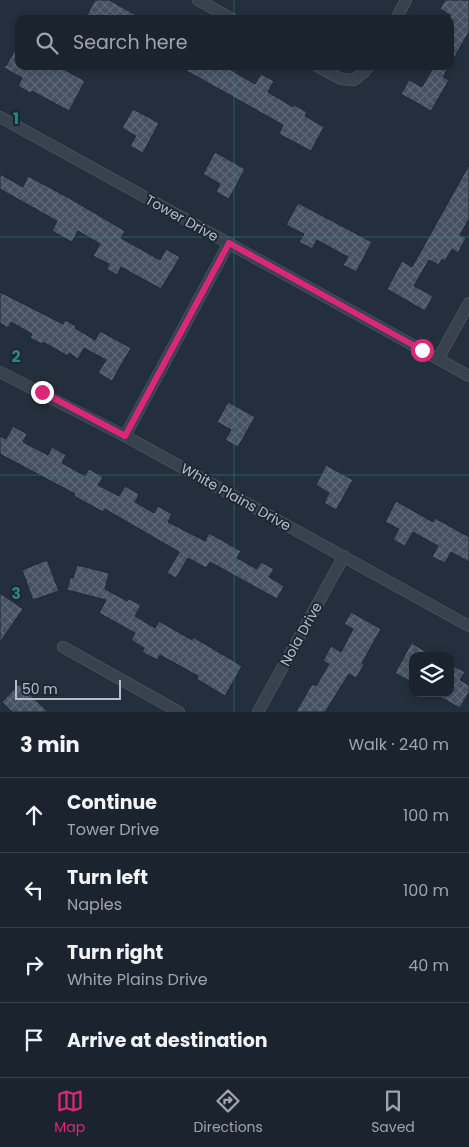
<!DOCTYPE html>
<html lang="en">
<head>
<meta charset="utf-8">
<style>
  body { margin:0; font-family:Poppins,sans-serif; background:#282f3a; color:#f1f3f6 }
  .controls { position:absolute; right:15px; bottom:15px; display:grid; overflow:hidden; border-radius:10px; box-shadow:0 2px 8px #0003 }
  .controls button { width:45px; height:45px; display:grid; place-items:center; padding:0; border:0; border-bottom:1px solid #39404a; background:#1b232e; color:#f1f3f6; font:25px sans-serif }
  .scale { position:absolute; left:15px; bottom:12px; width:106px; box-sizing:border-box; padding-left:5px; border:2px solid #b4bcc9; border-top:0; font-size:14px; line-height:18px; white-space:nowrap; color:#b4bcc9; -webkit-text-stroke:4px #1d2633; paint-order:stroke }
  .stop { position:absolute; width:15px; height:15px; margin:-11px; border:4px solid #db2777; border-radius:50%; background:#fff }
  .stop.end { background:#db2777; border-color:#fff; box-shadow:0 1px 5px #0008 }
  .list { margin:0; padding:0; list-style:none }
  h2 { display:flex; justify-content:space-between; align-items:center; height:65px; margin:0; padding:0 20px; font-size:21px }
  h2 small { font-size:16px; font-weight:400; color:#a0a4aa }
  .list li { display:grid; grid-template-columns:32px 1fr auto; gap:15px; align-items:center; box-sizing:border-box; height:75px; padding:0 20px; border-top:1px solid #39404a }
  .list b { display:block; font-size:19px; white-space:nowrap }
  .list p { margin:0; font-size:16px; white-space:nowrap; color:#a0a4aa }
  .list em { font-size:16px; font-style:normal; color:#a0a4aa }
  .icon { flex:none; width:28px; height:28px; fill:none; stroke:currentColor; stroke-width:2; stroke-linecap:round; stroke-linejoin:round }
  .map { position:relative; flex:none; width:469px; height:712px; overflow:hidden }
  .search { position:absolute; background:#1b232e; box-shadow:0 2px 8px #0003; left:15px; right:15px; top:15px; height:55px; display:flex; align-items:center; gap:12px; box-sizing:border-box; padding:0 18px; border-radius:10px; color:#a0a4aa; font-size:19px }
  .sheet { height:365px; background:#1b232e }
  nav { display:flex; justify-content:space-around; align-items:center; box-sizing:border-box; height:70px; border-top:1px solid #39404a; background:#1b232e; font-size:14px; color:#a0a4aa }
  nav a { display:grid; justify-items:center; gap:2px }
  nav .on { color:#db2777 }
  .map>svg:first-child { display:block }
  .building { fill:url(#building-cross-hatch); stroke:#1f2835 }
  .lines { fill:none; stroke-linecap:round; stroke-linejoin:round }
  .minor-casing { stroke:#565f6c; stroke-width:12 }
  .minor { stroke:#38414e; stroke-width:11 }
  .route { stroke:#db2777; stroke-width:6 }
  .grid { fill:none; stroke:#308480; stroke-width:1; stroke-opacity:0.55 }
  .labels { text-anchor:middle; dominant-baseline:central; stroke-width:4; stroke-linejoin:round; paint-order:stroke }
  .street-label { font-size:14px; fill:#b4bcc9; stroke:#1d2633 }
  .grid-label { font-size:16px; text-anchor:middle; font-weight:bold; fill:#308480; stroke:#1d2633; stroke-width:4; stroke-linejoin:round; paint-order:stroke }
</style>
</head>
<body>
<div class="map">
<svg width="469" height="712" viewBox="0 0 469 712">
  <defs>
    <pattern id="building-cross-hatch" width="8" height="8" patternUnits="userSpaceOnUse" patternTransform="scale(1.25)"><rect width="8" height="8" fill="#455162"/><path d="M0 0l8 8M0 8l8-8" fill="none" stroke="#5d6877"/></pattern>
  </defs>
  <rect width="100%" height="100%" fill="#242f3e"/>
  <!-- building -->
  <g class="building">
    <polygon points="95,0 109,0 143,19 85,19"/>
    <polygon points="445,0 469,0 469,32 450,65 450,15 440,9"/>
    <polygon points="19,43 19,66 58,66 85,81 69,111 32,91 30,93 18,86 22,78 1,66 6,66"/>
    <polygon points="178,66 224,66 255,84 261,74 274,81 268,92 293,107 294,105 307,112 305,116 324,127 311,151 279,134 283,125"/>
    <polygon points="434,66 450,66 443,77 449,80 431,111 401,94 409,80 422,87"/>
    <polygon points="133,109 159,123 143,153 130,146 136,136 122,128"/>
    <polygon points="215,152 245,169 229,199 216,192 220,184 203,174"/>
    <polygon points="469,165 469,219 460,235 466,238 458,253 452,249 445,261 442,259 439,265 429,260 414,286 433,296 425,311 387,289 402,261 412,267"/>
    <polygon points="0,174 23,187 28,176 69,198 125,231 121,238 160,260 166,249 180,257 161,289 121,267 117,275 107,269 109,264 93,256 100,244 78,231 72,242 52,231 57,221 0,189"/>
    <polygon points="298,203 372,242 356,272 343,265 348,257 317,240 312,249 299,242 304,234 286,225"/>
    <polygon points="0,292 63,324 65,320 76,326 75,328 95,340 100,331 131,348 112,381 98,373 106,360 84,348 78,359 69,353 68,356 43,342 42,344 30,338 32,334 11,322 8,328 0,323"/>
    <polygon points="228,402 255,417 238,447 225,440 231,430 217,422"/>
    <polygon points="13,426 27,434 23,442 48,455 52,447 66,455 62,463 85,476 89,469 103,477 98,485 119,496 125,486 139,494 135,502 154,513 158,506 172,514 168,522 205,541 209,533 241,551 237,558 257,569 261,562 274,569 269,577 284,586 277,599 210,562 206,568 188,558 176,578 167,573 179,552 105,509 103,512 74,496 75,494 0,454 0,436 6,439"/>
    <polygon points="326,465 353,480 336,510 324,503 329,493 316,485"/>
    <polygon points="396,501 433,522 435,518 469,537 469,562 451,552 445,563 432,557 438,546 413,532 405,546 393,540 399,529 385,522"/>
    <polygon points="47,560 59,591 33,600 22,570"/>
    <polygon points="77,565 109,573 105,589 127,601 129,599 141,605 135,616 155,628 159,621 192,640 193,637 242,666 225,696 197,679 198,676 160,655 157,660 142,652 144,648 131,640 135,633 99,613 106,600 67,590 70,578 73,578"/>
    <polygon points="0,593 23,609 0,642"/>
    <polygon points="351,612 381,629 362,663 364,665 356,678 349,674 325,712 296,712 312,684 316,686 329,664 323,661 331,646 341,652 353,629 344,624"/>
    <polygon points="413,640 413,644 434,656 413,656 413,683 395,673"/>
    <polygon points="450,664 465,672 460,680 469,685 469,692 460,708 433,693 450,693"/>
    <polygon points="19,684 48,712 12,712 2,702"/>
  </g>
  <g class="lines">
    <defs>
      <g id="minor">
        <polyline points="198,0 232,19"/>
        <polyline points="396,19 406,0"/>
        <polyline points="317,66 341,79 354,80 364,72 369,66"/>
        <polyline points="0,117 469,376"/>
        <polyline points="438,359 469,303"/>
        <polyline points="0,372 125,436 469,626"/>
        <polyline points="125,436 229,243"/>
        <polyline points="63,647 179,712"/>
        <polyline points="258,712 344,556"/>
      </g>
    </defs>
    <!-- minor casing -->
    <use href="#minor" class="minor-casing"/>
    <!-- minor -->
    <use href="#minor" class="minor"/>
  </g>
  <g class="lines">
    <!-- route -->
    <polyline class="route" points="42,392 125,436 229,243 422,350"/>
  </g>
  <!-- grid -->
  <path class="grid" d="M234,0V19M234,66V712M0,237H469M0,475H469"/>
  <g class="labels">
    <!-- street labels -->
    <g class="street-label">
      <text transform="translate(182 218) rotate(29)">Tower Drive</text>
      <text transform="translate(236 497) rotate(29)">White Plains Drive</text>
      <text transform="translate(301 634) rotate(-61)">Nola Drive</text>
    </g>
  </g>
  <g class="grid-label">
    <text x="16" y="124">1</text>
    <text x="16" y="362">2</text>
    <text x="16" y="599">3</text>
  </g>
</svg>
<div class="controls">
<button><svg class="icon" aria-label="layers" viewBox="0 0 24 24"><path d="M12 4l9 5-9 5-9-5zM3 14l9 5 9-5"/></svg></button>
</div>
<div class="scale">50 m</div>
<div class="stop" style="left:422px;top:350px"></div>
<div class="stop end" style="left:42px;top:392px"></div>
<div class="search"><svg class="icon" aria-label="search" viewBox="0 0 24 24"><circle cx="10" cy="10" r="6"/><path d="M15 15l6 6"/></svg>Search here</div>
</div>
<section class="sheet">
<h2>3 min<small>Walk · 240 m</small></h2>
<ul class="list">
<li><svg class="icon" aria-label="ahead" viewBox="0 0 24 24"><path d="M12 20V5M6 11l6-6 6 6"/></svg><div><b>Continue</b><p>Tower Drive</p></div><em>100 m</em></li>
<li><svg class="icon" aria-label="left" viewBox="0 0 24 24"><path d="M17 20v-9H6M10 6l-5 5 5 5"/></svg><div><b>Turn left</b><p>Naples</p></div><em>100 m</em></li>
<li><svg class="icon" aria-label="right" viewBox="0 0 24 24"><path d="M7 20v-9h11M14 6l5 5-5 5"/></svg><div><b>Turn right</b><p>White Plains Drive</p></div><em>40 m</em></li>
<li><svg class="icon" aria-label="arrive" viewBox="0 0 24 24"><path d="M6 21V4h12l-3 4 3 4H6"/></svg><div><b>Arrive at destination</b></div></li>
</ul>
</section>
<nav>
<a class="on"><svg class="icon" aria-label="map" viewBox="0 0 24 24"><path d="M3 6l6-2 6 2 6-2v14l-6 2-6-2-6 2zM9 4v14M15 6v14"/></svg>Map</a>
<a><svg class="icon" aria-label="directions" viewBox="0 0 24 24"><path d="M12 3l9 9-9 9-9-9zM9 14v-3h6M13 9l2 2-2 2"/></svg>Directions</a>
<a><svg class="icon" aria-label="saved" viewBox="0 0 24 24"><path d="M7 4h10v16l-5-4-5 4z"/></svg>Saved</a>
</nav>
</body>
</html>
